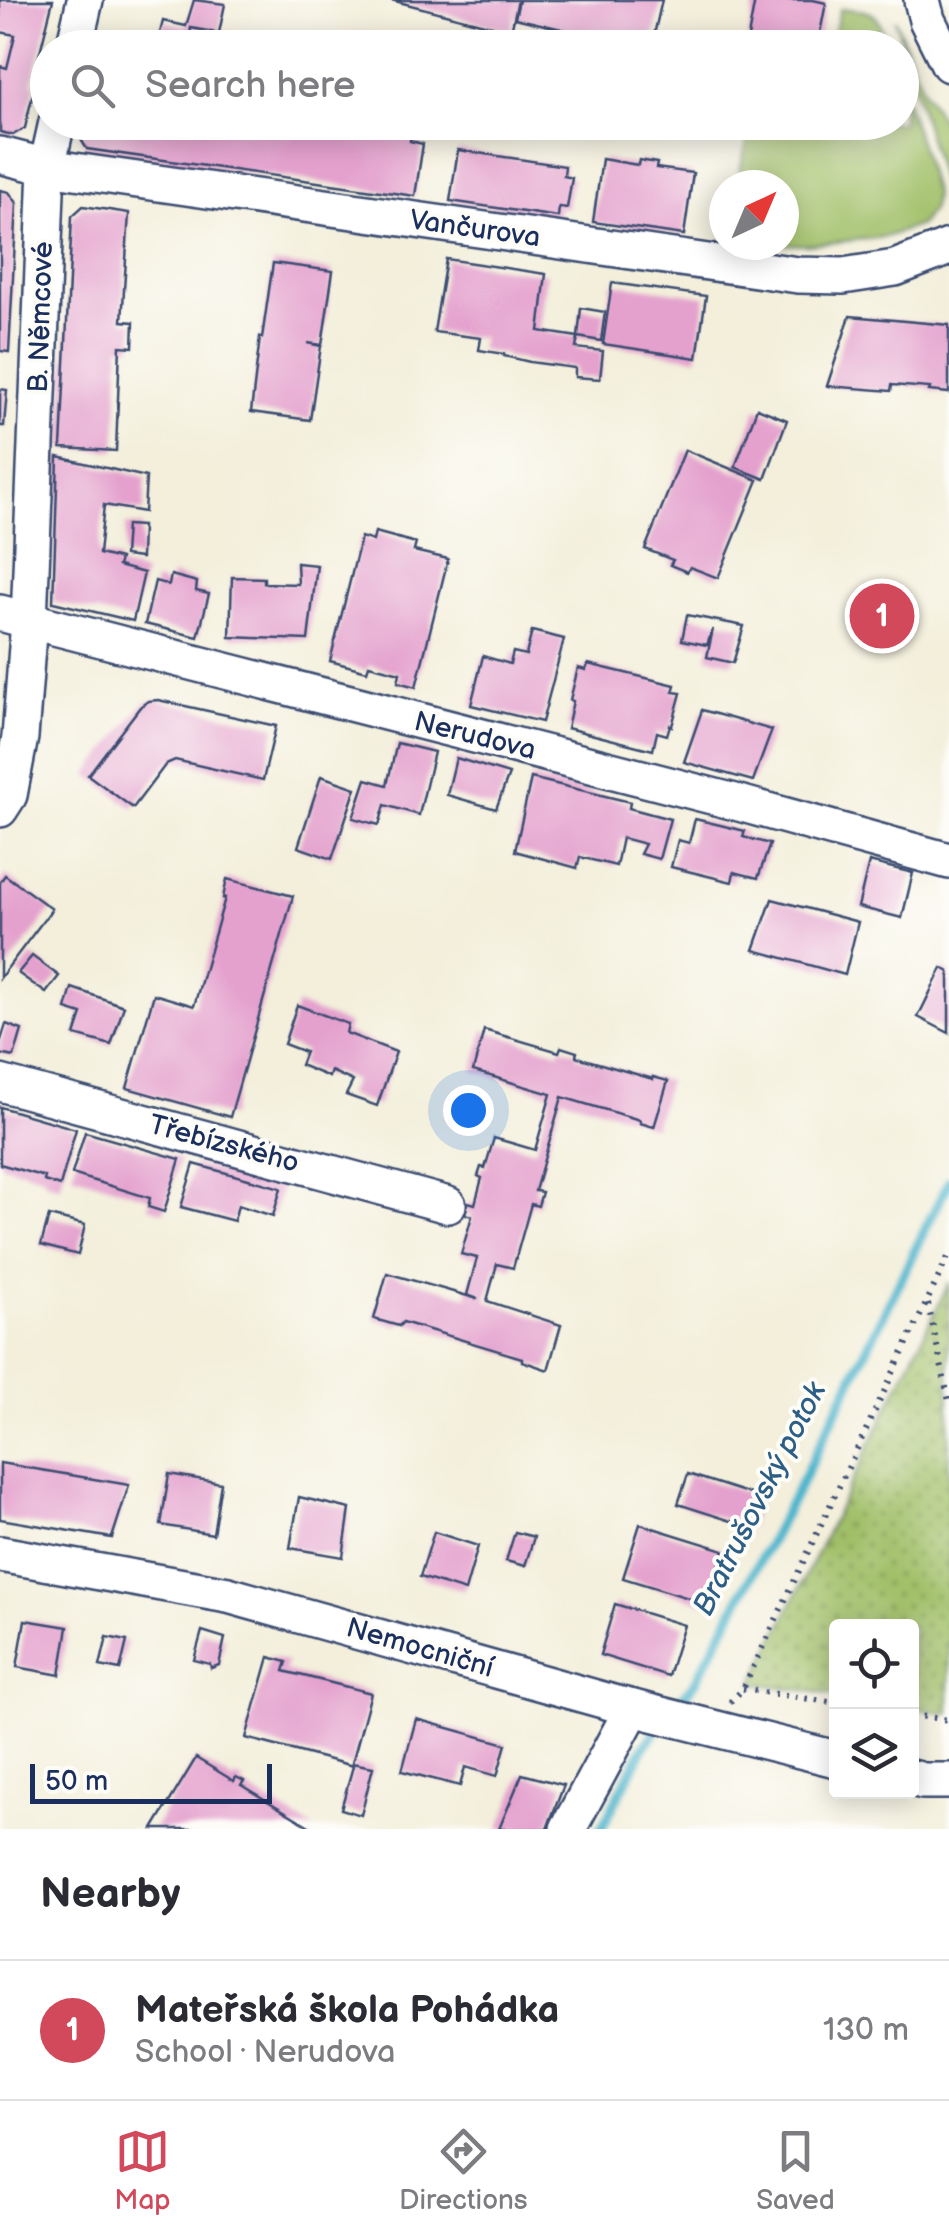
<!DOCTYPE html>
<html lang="en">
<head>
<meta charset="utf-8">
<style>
  body { margin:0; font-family:"Balsamiq Sans",sans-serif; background:#f7f7f7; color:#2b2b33 }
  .controls { position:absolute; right:30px; bottom:30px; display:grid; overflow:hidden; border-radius:10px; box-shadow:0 5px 25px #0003 }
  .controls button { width:90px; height:90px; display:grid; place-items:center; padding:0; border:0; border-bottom:2px solid #e1e1e2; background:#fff; color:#2b2b33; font:50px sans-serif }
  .compass { position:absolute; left:709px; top:170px; width:90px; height:90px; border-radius:50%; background:#fff; box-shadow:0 5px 25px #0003; rotate:44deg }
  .scale { position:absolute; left:30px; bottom:25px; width:242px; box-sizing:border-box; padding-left:10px; border:5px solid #1b2f5e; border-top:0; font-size:28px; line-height:35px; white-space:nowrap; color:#1b2f5e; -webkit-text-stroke:8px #fdfcf7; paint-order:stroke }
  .you { position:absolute; left:468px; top:1110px; width:35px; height:35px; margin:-25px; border:8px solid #fff; border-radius:50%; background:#1a73e8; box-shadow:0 0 0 15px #1a73e833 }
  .badge { display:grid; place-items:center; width:65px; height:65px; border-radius:50%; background:#d1495b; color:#fff; font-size:32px; font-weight:700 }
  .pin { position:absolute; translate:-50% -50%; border:5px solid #fff; box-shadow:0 2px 10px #0006 }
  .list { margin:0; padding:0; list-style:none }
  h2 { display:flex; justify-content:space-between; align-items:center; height:130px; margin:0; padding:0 40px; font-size:42px }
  h2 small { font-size:32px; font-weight:400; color:#7c7c81 }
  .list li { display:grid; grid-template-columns:65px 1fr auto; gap:30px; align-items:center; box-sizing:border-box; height:140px; padding:0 40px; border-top:2px solid #e1e1e2 }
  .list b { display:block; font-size:38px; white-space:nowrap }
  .list p { margin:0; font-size:32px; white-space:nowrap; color:#7c7c81 }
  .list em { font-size:32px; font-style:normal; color:#7c7c81 }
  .icon { flex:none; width:55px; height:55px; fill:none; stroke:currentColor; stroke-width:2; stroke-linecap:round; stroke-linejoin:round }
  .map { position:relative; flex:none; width:949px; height:1829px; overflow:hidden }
  .search { position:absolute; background:#fff; box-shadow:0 5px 25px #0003; left:30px; right:30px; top:30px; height:110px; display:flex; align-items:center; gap:25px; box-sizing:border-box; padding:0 35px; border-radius:55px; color:#7c7c81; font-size:38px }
  .sheet { height:270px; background:#fff }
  nav { display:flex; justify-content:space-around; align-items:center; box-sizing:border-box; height:140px; border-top:2px solid #e1e1e2; background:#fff; font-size:28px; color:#7c7c81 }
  nav a { display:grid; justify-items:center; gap:5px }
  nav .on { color:#d1495b }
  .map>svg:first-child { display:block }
  .grass { fill:#a0bf67; stroke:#5e7762; stroke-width:2.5 }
  .park { fill:url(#park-dots); stroke:#5e7762; stroke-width:2.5 }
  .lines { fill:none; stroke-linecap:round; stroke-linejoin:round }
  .stream { stroke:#4fb6cd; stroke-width:10 }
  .building { fill:#e4a1ce }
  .minor-casing { stroke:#3b4c71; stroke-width:40 }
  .path { stroke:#3b4c71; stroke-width:6; stroke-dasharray:2.5 8; stroke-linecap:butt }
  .minor { stroke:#fff; stroke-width:35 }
  .labels { text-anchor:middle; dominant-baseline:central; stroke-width:8; stroke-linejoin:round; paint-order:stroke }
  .street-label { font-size:28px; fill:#1b2f5e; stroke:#fdfcf7 }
  .water-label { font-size:30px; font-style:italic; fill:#2d5e85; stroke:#fdfcf7 }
</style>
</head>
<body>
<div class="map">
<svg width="949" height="1829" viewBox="0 0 949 1829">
  <defs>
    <pattern id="park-dots" width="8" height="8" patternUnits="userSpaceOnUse" patternTransform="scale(2.5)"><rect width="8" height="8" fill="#a0bf67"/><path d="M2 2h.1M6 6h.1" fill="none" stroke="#829c58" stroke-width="1.8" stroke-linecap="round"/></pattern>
  </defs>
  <rect width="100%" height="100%" fill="#fdfcf7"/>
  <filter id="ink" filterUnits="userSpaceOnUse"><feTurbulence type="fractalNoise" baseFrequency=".01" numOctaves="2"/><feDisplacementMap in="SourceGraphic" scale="20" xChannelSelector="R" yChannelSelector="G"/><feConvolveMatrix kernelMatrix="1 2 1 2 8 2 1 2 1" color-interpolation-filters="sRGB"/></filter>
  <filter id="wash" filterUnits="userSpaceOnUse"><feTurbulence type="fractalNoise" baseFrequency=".0048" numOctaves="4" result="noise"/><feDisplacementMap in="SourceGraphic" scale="40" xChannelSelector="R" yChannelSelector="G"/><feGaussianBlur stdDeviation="2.25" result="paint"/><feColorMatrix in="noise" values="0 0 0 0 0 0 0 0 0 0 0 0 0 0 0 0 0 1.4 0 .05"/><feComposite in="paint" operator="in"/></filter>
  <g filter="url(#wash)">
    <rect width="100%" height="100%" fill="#f3efdb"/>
    <!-- grass -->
    <g class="grass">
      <path d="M840,9C878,10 878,13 887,47H831Z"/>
      <polygon points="895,19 923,89 949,133 949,210"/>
      <polygon points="902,90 921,147 934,195 932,209 920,225 885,237 807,245 784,244 784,185 736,185 752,123 813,128 814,123 902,122"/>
    </g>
    <!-- park -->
    <polygon class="park" points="949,1283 949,1714 912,1708 912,1626 836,1626 836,1695 753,1683"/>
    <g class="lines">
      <!-- stream -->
      <g class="stream">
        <polyline points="671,1711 696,1681 804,1477 949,1181"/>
        <polyline points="601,1829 645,1745 661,1724"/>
      </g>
    </g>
    <g id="blocks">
      <!-- building -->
      <g class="building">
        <polygon points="0,0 53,0 32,84 35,84 25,128 13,135 0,132 0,66 7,68 15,35 0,32"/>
        <polygon points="194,0 225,4 219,33 191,28 188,48 158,41 163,21 186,26"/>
        <polygon points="391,0 518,0 511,31"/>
        <polygon points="519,0 662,0 651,48 642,48 515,18"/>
        <polygon points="755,0 813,0 826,3 817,48 746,48"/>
        <polygon points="104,39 133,46 133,48 102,48"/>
        <polygon points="84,122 285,122 285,127 331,133 333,122 411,122 410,141 423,144 415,196 87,149 80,138"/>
        <polygon points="672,122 729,122 727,132 672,125"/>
        <polygon points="458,150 565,166 564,176 572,178 567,208 559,207 558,217 450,201"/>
        <polygon points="602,159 638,165 639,160 657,163 656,168 693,173 684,235 593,222"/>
        <polygon points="0,190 9,192 17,203 9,352 0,351"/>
        <polygon points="83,206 129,213 122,321 134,322 133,347 120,346 116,451 61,448 72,216"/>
        <polygon points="446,259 546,274 539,331 578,337 581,308 605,312 601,341 578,337 576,348 603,351 600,379 575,377 575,368 530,362 504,356 504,354 479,350 481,338 434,332"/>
        <polygon points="273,263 333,271 322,345 307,343 321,346 310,420 251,412 260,337 262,338"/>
        <polygon points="612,283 706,296 697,358 603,344"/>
        <polygon points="850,316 949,325 949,393 929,391 930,388 892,385 891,391 827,386"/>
        <polygon points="0,389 7,390 4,426 0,426"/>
        <polygon points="757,408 787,420 765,479 735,467"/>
        <polygon points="685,450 758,480 718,578 690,567 687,572 670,565 673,560 645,549"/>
        <polygon points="58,457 146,477 144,512 104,505 99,554 120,559 118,566 144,573 133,621 53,602"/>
        <polygon points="126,525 142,526 141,558 124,556"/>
        <polygon points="375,532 416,543 414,551 448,559 416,687 398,682 400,673 369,665 367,671 330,661 361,537 373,541"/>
        <polygon points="297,563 317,565 308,640 230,637 232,577 264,578 264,583 298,584"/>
        <polygon points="171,575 197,582 196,591 209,594 198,637 145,624 155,581 169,585"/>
        <polygon points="687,615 744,626 733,663 707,657 713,629 707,645 682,640"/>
        <polygon points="532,631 564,639 542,722 471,705 483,656 510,664 513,652 526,655"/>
        <polygon points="588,664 675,685 673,692 681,693 672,726 670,725 667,735 657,732 653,750 567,728 573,701 570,700 578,668 586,670"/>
        <polygon points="158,700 276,726 263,780 175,760 166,764 133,808 88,775 140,707 148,701"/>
        <polygon points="702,710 772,730 753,781 684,762"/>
        <polygon points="397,743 434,752 419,815 385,805 379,825 353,818 366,779 387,785"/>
        <polygon points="456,758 509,774 496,809 447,795"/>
        <polygon points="321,776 356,788 332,859 298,847"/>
        <polygon points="531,778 630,802 629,808 670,819 659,859 640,854 645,844 622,838 616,866 580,857 577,868 515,851"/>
        <polygon points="695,819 745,831 743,837 770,844 758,878 734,872 732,882 671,867 678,840 689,843"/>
        <polygon points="869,862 913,873 902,918 858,907"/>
        <polygon points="5,875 52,909 0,978 0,882"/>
        <polygon points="227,879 293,896 230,1117 127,1088 154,994 194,1006 225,898 223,898"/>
        <polygon points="772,899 858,922 845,975 754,950"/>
        <polygon points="32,956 59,976 46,993 18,973"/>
        <polygon points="942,968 949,972 949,1033 918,1017"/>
        <polygon points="72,988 124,1006 111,1045 75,1035 82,1014 66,1009"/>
        <polygon points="297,1005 348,1024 346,1033 396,1052 377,1106 346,1095 353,1081 331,1071 329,1077 300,1065 305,1052 284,1044"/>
        <polygon points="6,1024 22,1030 14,1057 0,1054 0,1043"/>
        <polygon points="484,1030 559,1052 561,1047 577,1052 576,1056 584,1059 653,1079 653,1077 668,1081 654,1127 640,1123 640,1120 562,1097 535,1191 542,1192 538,1206 531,1204 513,1268 497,1264 487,1301 561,1325 548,1370 522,1361 522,1358 403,1322 399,1326 374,1319 387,1273 478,1299 467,1295 477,1258 461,1254 472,1216 465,1214 468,1202 475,1204 482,1178 478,1176 481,1167 485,1168 494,1138 535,1150 551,1094 473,1071"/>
        <polygon points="0,1107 76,1129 60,1186 44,1181 45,1177 0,1164"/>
        <polygon points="85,1132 180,1159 164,1212 148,1207 150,1198 72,1174"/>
        <polygon points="194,1164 281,1188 273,1216 238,1205 234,1221 181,1207"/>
        <polygon points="49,1216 85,1225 78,1255 41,1245"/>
        <polygon points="0,1463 129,1485 112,1538 0,1519"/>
        <polygon points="169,1474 221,1483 213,1534 161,1525"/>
        <polygon points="688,1474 760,1497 750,1527 678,1504"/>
        <polygon points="299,1497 350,1509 343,1557 290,1548"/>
        <polygon points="640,1524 724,1550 708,1604 623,1578"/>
        <polygon points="434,1532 478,1546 465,1591 420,1577"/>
        <polygon points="515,1532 534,1537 525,1566 506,1561"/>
        <polygon points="615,1604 684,1625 668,1676 600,1655"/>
        <polygon points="25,1620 68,1627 60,1675 17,1667"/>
        <polygon points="202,1631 225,1638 219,1665 211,1668 210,1664 194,1660"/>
        <polygon points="107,1637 127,1641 120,1670 100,1666"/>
        <polygon points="269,1657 287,1662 284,1671 371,1693 352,1763 373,1767 361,1815 341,1809 353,1766 246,1738"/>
        <polygon points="416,1719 506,1744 497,1776 465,1767 460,1786 402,1771"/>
        <polygon points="196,1758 234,1781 236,1777 244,1781 241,1785 314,1829 153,1829"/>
        <polygon points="522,1774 564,1785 547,1829 499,1829"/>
      </g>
    </g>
  </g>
  <g filter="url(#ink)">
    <use href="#blocks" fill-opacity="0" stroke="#3b4c71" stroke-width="2.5"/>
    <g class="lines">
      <defs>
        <g id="minor">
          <polyline points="922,0 927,20 949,64"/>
          <polyline points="74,48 85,0"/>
          <polyline points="0,155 47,167 798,275 843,276 895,268 949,247"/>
          <polyline points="0,613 739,803 949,861"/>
          <polyline points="0,809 9,795 20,737 29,621 47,167 57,122"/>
          <polyline points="0,1083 448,1205"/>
          <polyline points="0,1554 228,1595 617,1704 836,1759"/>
          <polyline points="912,1778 923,1781 949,1781"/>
          <polyline points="568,1829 633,1708"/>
        </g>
      </defs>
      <!-- minor casing -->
      <use href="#minor" class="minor-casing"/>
      <!-- path -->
      <g class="path">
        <polyline points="928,1304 949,1401"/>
        <polyline points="743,1689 836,1703"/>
        <polyline points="730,1702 743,1689 949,1255"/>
        <polyline points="912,1715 949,1720"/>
      </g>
      <!-- minor -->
      <use href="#minor" class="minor"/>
    </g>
  </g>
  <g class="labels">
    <!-- street labels -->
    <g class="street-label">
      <text transform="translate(475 229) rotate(8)">Vančurova</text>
      <text transform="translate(41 317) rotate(-88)">B. Němcové</text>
      <text transform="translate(475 736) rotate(14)">Nerudova</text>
      <text transform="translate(224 1144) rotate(15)">Třebízského</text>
      <text transform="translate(420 1648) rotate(16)">Nemocniční</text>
    </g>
    <!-- water labels -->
    <g class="water-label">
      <text transform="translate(760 1499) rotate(-63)">Bratrušovský potok</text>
    </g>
  </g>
</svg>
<div class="controls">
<button><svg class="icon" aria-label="locate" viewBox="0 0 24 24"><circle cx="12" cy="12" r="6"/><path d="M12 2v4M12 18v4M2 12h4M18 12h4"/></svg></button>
<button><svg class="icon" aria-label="layers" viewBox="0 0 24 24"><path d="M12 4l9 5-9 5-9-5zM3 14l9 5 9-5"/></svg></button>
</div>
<svg class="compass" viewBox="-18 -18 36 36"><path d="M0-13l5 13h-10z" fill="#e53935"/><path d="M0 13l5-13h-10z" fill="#7c7c81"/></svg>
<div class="scale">50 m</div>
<div class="you"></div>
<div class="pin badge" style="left:882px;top:616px">1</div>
<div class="search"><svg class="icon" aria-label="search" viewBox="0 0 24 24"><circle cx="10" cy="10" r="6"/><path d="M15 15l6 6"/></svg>Search here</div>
</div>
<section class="sheet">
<h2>Nearby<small></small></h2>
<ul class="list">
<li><span class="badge">1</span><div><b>Mateřská škola Pohádka</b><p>School · Nerudova</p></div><em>130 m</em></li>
</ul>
</section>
<nav>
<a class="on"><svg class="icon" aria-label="map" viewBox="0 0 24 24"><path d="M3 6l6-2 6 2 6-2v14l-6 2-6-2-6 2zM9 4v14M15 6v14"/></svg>Map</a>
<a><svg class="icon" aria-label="directions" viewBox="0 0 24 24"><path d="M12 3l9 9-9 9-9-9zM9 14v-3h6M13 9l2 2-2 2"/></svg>Directions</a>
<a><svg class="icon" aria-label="saved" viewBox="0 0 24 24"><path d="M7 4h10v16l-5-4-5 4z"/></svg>Saved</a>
</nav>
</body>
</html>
